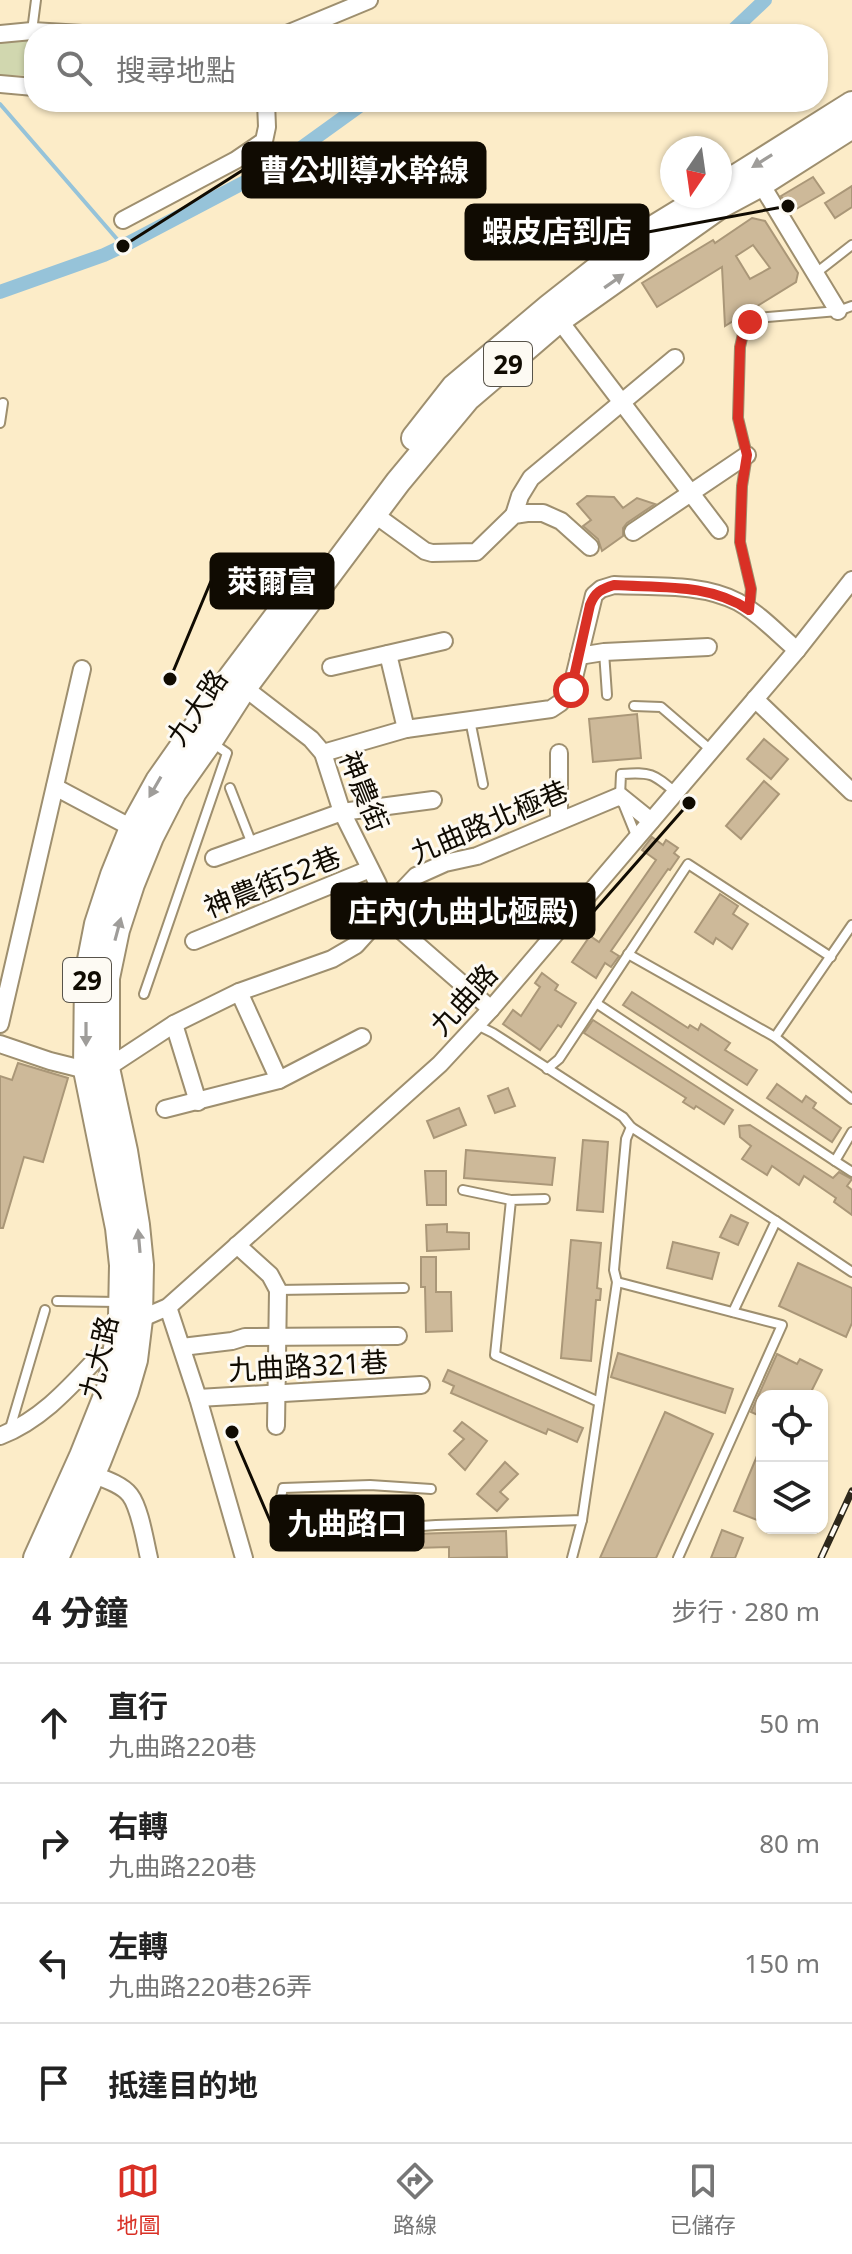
<!DOCTYPE html>
<html lang="zh-TW">
<head>
<meta charset="utf-8">
<style>
  body { margin:0; font-family:"Noto Sans","Noto Sans TC",sans-serif; background:#f2f2f2; color:#222 }
  .controls { position:absolute; right:24px; bottom:24px; display:grid; overflow:hidden; border-radius:16px; box-shadow:0 2px 6px #0004 }
  .controls button { width:72px; height:72px; display:grid; place-items:center; padding:0; border:0; border-bottom:2px solid #e0e0e0; background:#fff; color:#222; font:40px sans-serif }
  .compass { position:absolute; left:660px; top:136px; width:72px; height:72px; border-radius:50%; background:#fff; box-shadow:0 2px 6px #0004; rotate:193deg }
  .stop { position:absolute; width:24px; height:24px; margin:-18px; border:6px solid #d93025; border-radius:50%; background:#fff }
  .stop.end { background:#d93025; border-color:#fff; box-shadow:0 2px 8px #0008 }
  .list { margin:0; padding:0; list-style:none }
  h2 { display:flex; justify-content:space-between; align-items:center; height:104px; margin:0; padding:0 32px; font-size:34px }
  h2 small { font-size:26px; font-weight:400; color:#767676 }
  .list li { display:grid; grid-template-columns:52px 1fr auto; gap:24px; align-items:center; box-sizing:border-box; height:120px; padding:0 32px; border-top:2px solid #e0e0e0 }
  .list b { display:block; font-size:30px; white-space:nowrap }
  .list p { margin:0; font-size:26px; white-space:nowrap; color:#767676 }
  .list em { font-size:26px; font-style:normal; color:#767676 }
  .icon { flex:none; width:44px; height:44px; fill:none; stroke:currentColor; stroke-width:2; stroke-linecap:round; stroke-linejoin:round }
  .map { position:relative; flex:none; width:852px; height:1558px; overflow:hidden }
  .search { position:absolute; background:#fff; box-shadow:0 2px 6px #0004; left:24px; right:24px; top:24px; height:88px; display:flex; align-items:center; gap:20px; box-sizing:border-box; padding:0 28px; border-radius:32px; color:#767676; font-size:30px }
  .sheet { height:584px; background:#fff }
  nav { display:flex; justify-content:space-around; align-items:center; box-sizing:border-box; height:112px; border-top:2px solid #e0e0e0; background:#fff; font-size:22px; color:#767676 }
  nav a { display:grid; justify-items:center; gap:4px }
  nav .on { color:#d93025 }
  .map>svg:first-child { display:block }
  .green { fill:#d1d7af }
  .lines { fill:none; stroke-linecap:round; stroke-linejoin:round }
  .stream { stroke:#96c3d9; stroke-width:4 }
  .canal { stroke:#96c3d9; stroke-width:14 }
  .building { fill:#cdb999; stroke:#aa9778; stroke-width:2; fill-rule:evenodd }
  .service-casing { stroke:#9e8f6f; stroke-width:12 }
  .minor-casing { stroke:#9e8f6f; stroke-width:20 }
  .primary-casing { stroke:#9e8f6f; stroke-width:28 }
  .service { stroke:#fff; stroke-width:8 }
  .minor { stroke:#fff; stroke-width:16 }
  .primary { stroke:#fff; stroke-width:24 }
  .rail-casing { stroke:#2e281b; stroke-width:7 }
  .rail { stroke:#fdfaf3; stroke-width:4; stroke-dasharray:12; stroke-linecap:butt }
  .oneway { fill:#9f9d9a }
  .route { stroke:#d93025; stroke-width:10 }
  .labels { text-anchor:middle; dominant-baseline:central; stroke-width:6; stroke-linejoin:round; paint-order:stroke }
  .shield { fill:#fdfaf3; stroke:#57534a; stroke-width:2 }
  .shield-label { font-size:26px; font-weight:bold; fill:#100b02 }
  .street-label { font-size:28px; fill:#100b02; stroke:#fdfaf3 }
  .leader { fill:none; stroke:#100b02; stroke-width:3 }
  .callout-dot { fill:#100b02; stroke:#fdfaf3; stroke-width:3 }
  .callout { fill:#100b02; stroke:#100b02; stroke-width:3 }
  .callout-label { font-size:30px; text-anchor:middle; font-weight:bold; fill:#fff }
</style>
</head>
<body>
<div class="map">
<svg width="852" height="1558" viewBox="0 0 852 1558">
  <rect width="100%" height="100%" fill="#fcecc8"/>
  <!-- green -->
  <polygon class="green" points="34,38 34,76 0,75 0,41"/>
  <g class="lines">
    <!-- stream -->
    <polyline class="stream" points="0,104 123,246"/>
    <!-- canal -->
    <g class="canal">
      <polyline points="729,34 765,0"/>
      <polyline points="0,292 104,255 123,246 279,164 365,102"/>
    </g>
  </g>
  <!-- building -->
  <g class="building">
    <polygon points="813,177 824,193 791,212 781,196"/>
    <polygon points="852,186 852,207 835,218 825,203"/>
    <path d="M752,218L765,221L798,273L796,282L725,326L722,267L657,307L642,283L713,240L715,243ZM753,245L770,268L750,279L736,256Z"/>
    <polygon points="587,496 614,497 623,508 637,498 655,504 627,523 623,528 623,536 602,551 598,539 583,526 591,520 577,504"/>
    <polygon points="637,714 641,758 593,762 589,719"/>
    <polygon points="764,739 788,759 771,779 747,759"/>
    <polygon points="764,781 779,794 741,839 726,826"/>
    <polygon points="652,837 663,845 666,840 678,848 674,853 679,857 670,870 668,869 611,951 619,956 611,967 605,963 596,978 572,962 590,936 599,942 656,860 642,850"/>
    <polygon points="720,894 738,906 733,914 748,924 732,949 716,938 713,944 695,932"/>
    <polygon points="542,973 558,985 555,990 576,1003 561,1027 558,1025 540,1050 503,1024 513,1010 521,1016 540,987 535,983"/>
    <polygon points="632,992 688,1028 690,1025 698,1030 701,1024 730,1043 725,1050 757,1070 747,1085 623,1005"/>
    <polygon points="593,1020 733,1110 724,1124 696,1106 694,1109 683,1102 686,1098 584,1033"/>
    <polygon points="18,1063 68,1078 43,1162 24,1157 3,1228 0,1228 0,1076 12,1080"/>
    <polygon points="777,1084 802,1102 806,1096 816,1103 813,1108 841,1128 832,1142 767,1098"/>
    <polygon points="508,1088 515,1106 495,1113 488,1096"/>
    <polygon points="459,1108 466,1125 434,1138 427,1121"/>
    <polygon points="750,1125 833,1178 839,1172 852,1179 847,1186 852,1190 852,1215 834,1202 836,1198 804,1176 799,1185 772,1166 767,1175 742,1159 751,1146 740,1137 739,1126"/>
    <polygon points="583,1140 608,1142 603,1212 577,1210"/>
    <polygon points="466,1150 555,1158 552,1185 464,1178"/>
    <polygon points="425,1171 446,1171 446,1205 427,1205"/>
    <polygon points="731,1215 748,1223 738,1245 720,1237"/>
    <polygon points="447,1224 447,1232 469,1233 469,1249 427,1251 426,1225"/>
    <polygon points="571,1240 601,1243 597,1288 601,1289 600,1300 596,1300 591,1361 561,1358"/>
    <polygon points="673,1242 719,1253 712,1279 667,1268"/>
    <polygon points="421,1257 436,1257 436,1292 451,1292 452,1331 426,1332 425,1287 421,1287"/>
    <polygon points="798,1263 852,1288 852,1323 846,1337 779,1306"/>
    <polygon points="618,1353 733,1389 725,1413 611,1377"/>
    <polygon points="777,1354 797,1364 800,1359 822,1370 809,1396 762,1396 762,1417 751,1412"/>
    <polygon points="448,1370 583,1428 577,1442 548,1429 546,1434 451,1393 454,1386 443,1381"/>
    <polygon points="665,1412 713,1434 656,1558 600,1558"/>
    <polygon points="462,1422 487,1441 465,1470 449,1454 464,1439 454,1431"/>
    <polygon points="762,1444 762,1508 757,1520 734,1511"/>
    <polygon points="505,1462 518,1474 500,1492 508,1499 497,1511 477,1494"/>
    <polygon points="722,1530 743,1538 735,1558 711,1558"/>
    <polygon points="506,1531 507,1557 449,1558 449,1547 415,1548 414,1534"/>
  </g>
  <g class="lines">
    <defs>
      <g id="service">
        <polyline points="32,31 36,0"/>
        <polyline points="816,273 852,245"/>
        <polyline points="0,423 3,403"/>
        <polyline points="749,609 751,589 740,542 742,486 747,455 738,418 740,347 743,334 750,322 756,318 838,311 852,306"/>
        <polyline points="604,652 607,695"/>
        <polyline points="634,706 661,707 711,750"/>
        <polyline points="470,720 483,784"/>
        <polyline points="230,788 252,844"/>
        <path d="M637,838L620,796L621,774C651,772 653,773 676,793"/>
        <polyline points="628,954 775,1037 852,925"/>
        <polyline points="144,994 227,753 211,742"/>
        <polyline points="596,1003 835,1161 852,1132"/>
        <polyline points="477,1025 493,1033 623,1117 631,1127 776,1221"/>
        <polyline points="775,1037 852,1099"/>
        <polyline points="547,1069 559,1059 688,864 831,957"/>
        <polyline points="835,1161 852,1172"/>
        <polyline points="463,1190 511,1200"/>
        <polyline points="545,1199 511,1200 495,1355 599,1402"/>
        <polyline points="617,1282 782,1325 678,1558"/>
        <polyline points="278,1290 404,1288"/>
        <polyline points="57,1301 117,1302"/>
        <polyline points="733,1312 776,1221 852,1272"/>
        <polyline points="9,1432 45,1310"/>
        <polyline points="431,1489 370,1485 283,1488 276,1520 295,1535 436,1525 582,1520 617,1282 614,1270 626,1139 631,1127"/>
        <polyline points="572,1558 582,1520"/>
      </g>
      <g id="minor">
        <polyline points="0,34 32,31 82,34"/>
        <polyline points="287,34 369,0"/>
        <polyline points="0,84 34,87"/>
        <polyline points="761,184 838,311"/>
        <polyline points="123,220 236,160 264,141 267,127 266,102"/>
        <polyline points="559,320 719,530"/>
        <polyline points="374,514 425,551 432,553 476,552 514,515 527,513 543,513 561,521 590,547"/>
        <polyline points="514,515 520,496 531,478 675,358"/>
        <polyline points="633,532 747,455"/>
        <polyline points="388,654 406,729"/>
        <polyline points="579,656 604,652 708,647"/>
        <polyline points="331,667 444,641"/>
        <polyline points="237,682 311,739 323,753 342,812 378,884 382,902 381,913 491,1009"/>
        <polyline points="755,699 852,792"/>
        <path d="M323,753L406,729L551,709L560,703L571,690L594,595L601,589L614,585C654,587 702,583 738,602C760,614 778,634 797,650"/>
        <polyline points="559,753 559,821"/>
        <polyline points="55,787 132,828"/>
        <polyline points="214,858 342,812 433,800"/>
        <polyline points="194,941 370,869"/>
        <polyline points="239,992 279,1080"/>
        <polyline points="0,1024 82,669"/>
        <polyline points="174,1024 198,1102"/>
        <polyline points="0,1044 50,1061 86,1070 107,1068 174,1024 239,992 332,959 356,945 375,924 381,913 416,876 445,863 477,856 620,796 651,821"/>
        <polyline points="165,1109 279,1080 362,1037"/>
        <polyline points="237,1245 270,1275 278,1290 276,1426"/>
        <polyline points="168,1307 198,1398 244,1558"/>
        <polyline points="133,1318 140,1319 168,1307 440,1064 491,1009 797,650 852,580"/>
        <polyline points="182,1347 232,1341 245,1337 398,1336"/>
        <polyline points="198,1398 421,1385"/>
        <path d="M0,1436C41,1420 69,1388 98,1357H121"/>
        <path d="M84,1471C98,1477 121,1483 130,1495C140,1508 145,1541 149,1558"/>
      </g>
      <g id="primary">
        <polyline points="720,187 852,104"/>
        <polyline points="414,438 454,387 549,307 634,240 706,196"/>
        <polyline points="36,1558 82,1456 110,1386 121,1317 122,1265 118,1228 86,1070 87,975 97,924 113,875 132,828 158,781 231,677 289,600"/>
        <polyline points="56,1558 98,1462 126,1391 135,1360 140,1319 141,1265 137,1225 125,1151 107,1068 107,978 117,930 132,884 151,837 174,792 210,741 244,688 398,482 467,399 559,320 720,206 761,184 852,126"/>
      </g>
    </defs>
    <!-- service casing -->
    <use href="#service" class="service-casing"/>
    <!-- minor casing -->
    <use href="#minor" class="minor-casing"/>
    <!-- primary casing -->
    <use href="#primary" class="primary-casing"/>
    <!-- service -->
    <use href="#service" class="service"/>
    <!-- minor -->
    <use href="#minor" class="minor"/>
    <!-- primary -->
    <use href="#primary" class="primary"/>
    <defs>
      <polyline id="rail" points="821,1558 852,1491"/>
    </defs>
    <!-- rail casing -->
    <use href="#rail" class="rail-casing"/>
    <!-- rail -->
    <use href="#rail" class="rail"/>
  </g>
  <!-- one-way arrows -->
  <defs><path id="oneway-solid" d="M-6-.8H1V-3.2L6.5 0L1 3.2V.8H-6Z" transform="scale(2)"/></defs>
  <g class="oneway">
    <use href="#oneway-solid" transform="translate(762 161) rotate(148)"/>
    <use href="#oneway-solid" transform="translate(614 281) rotate(-35)"/>
    <use href="#oneway-solid" transform="translate(155 787) rotate(120)"/>
    <use href="#oneway-solid" transform="translate(118 929) rotate(-75)"/>
    <use href="#oneway-solid" transform="translate(86 1034) rotate(90)"/>
    <use href="#oneway-solid" transform="translate(139 1241) rotate(-95)"/>
  </g>
  <g class="lines">
    <!-- route -->
    <path class="route" d="M571,690L590,605C595,592 601,589 614,585C660,588 709,583 749,610L751,589L740,542L742,486L747,455L738,418L740,347L743,334L750,322"/>
  </g>
  <g class="labels">
    <!-- shield labels -->
    <g class="shield">
      <rect x="484" y="342" width="48" height="44" rx="6"/>
      <rect x="63" y="958" width="48" height="44" rx="6"/>
    </g>
    <g class="shield-label">
      <text x="508" y="364">29</text>
      <text x="87" y="980">29</text>
    </g>
    <!-- street labels -->
    <g class="street-label">
      <text transform="translate(196 707) rotate(-56)">九大路</text>
      <text transform="translate(365 791) rotate(68)">神農街</text>
      <text transform="translate(489 821) rotate(-23)">九曲路北極巷</text>
      <text transform="translate(272 881) rotate(-22)">神農街52巷</text>
      <text transform="translate(463 999) rotate(-48)">九曲路</text>
      <text transform="translate(98 1357) rotate(-77)">九大路</text>
      <text transform="translate(308 1365) rotate(-3)">九曲路321巷</text>
    </g>
  </g>
  <!-- callouts -->
  <path class="leader" d="M123 246L243 170M788 206L648 232M170 679L211 581M689 803L594 911M232 1432L271 1523"/>
  <g class="callout-dot">
    <circle cx="123" cy="246" r="8"/>
    <circle cx="788" cy="206" r="8"/>
    <circle cx="170" cy="679" r="8"/>
    <circle cx="689" cy="803" r="8"/>
    <circle cx="232" cy="1432" r="8"/>
  </g>
  <g class="callout">
    <rect x="243" y="143" width="242" height="54" rx="8"/>
    <rect x="466" y="205" width="182" height="54" rx="8"/>
    <rect x="211" y="554" width="122" height="54" rx="8"/>
    <rect x="332" y="884" width="262" height="54" rx="8"/>
    <rect x="271" y="1496" width="152" height="54" rx="8"/>
  </g>
  <g class="callout-label">
    <text x="364" y="181">曹公圳導水幹線</text>
    <text x="557" y="242">蝦皮店到店</text>
    <text x="272" y="592">萊爾富</text>
    <text x="463" y="922">庄內(九曲北極殿)</text>
    <text x="347" y="1534">九曲路口</text>
  </g>
</svg>
<div class="controls">
<button><svg class="icon" aria-label="locate" viewBox="0 0 24 24"><circle cx="12" cy="12" r="6"/><path d="M12 2v4M12 18v4M2 12h4M18 12h4"/></svg></button>
<button><svg class="icon" aria-label="layers" viewBox="0 0 24 24"><path d="M12 4l9 5-9 5-9-5zM3 14l9 5 9-5"/></svg></button>
</div>
<svg class="compass" viewBox="-18 -18 36 36"><path d="M0-13l5 13h-10z" fill="#e53935"/><path d="M0 13l5-13h-10z" fill="#767676"/></svg>
<div class="stop" style="left:571px;top:690px"></div>
<div class="stop end" style="left:750px;top:322px"></div>
<div class="search"><svg class="icon" aria-label="search" viewBox="0 0 24 24"><circle cx="10" cy="10" r="6"/><path d="M15 15l6 6"/></svg>搜尋地點</div>
</div>
<section class="sheet">
<h2>4 分鐘<small>步行 · 280 m</small></h2>
<ul class="list">
<li><svg class="icon" aria-label="ahead" viewBox="0 0 24 24"><path d="M12 20V5M6 11l6-6 6 6"/></svg><div><b>直行</b><p>九曲路220巷</p></div><em>50 m</em></li>
<li><svg class="icon" aria-label="right" viewBox="0 0 24 24"><path d="M7 20v-9h11M14 6l5 5-5 5"/></svg><div><b>右轉</b><p>九曲路220巷</p></div><em>80 m</em></li>
<li><svg class="icon" aria-label="left" viewBox="0 0 24 24"><path d="M17 20v-9H6M10 6l-5 5 5 5"/></svg><div><b>左轉</b><p>九曲路220巷26弄</p></div><em>150 m</em></li>
<li><svg class="icon" aria-label="arrive" viewBox="0 0 24 24"><path d="M6 21V4h12l-3 4 3 4H6"/></svg><div><b>抵達目的地</b></div></li>
</ul>
</section>
<nav>
<a class="on"><svg class="icon" aria-label="map" viewBox="0 0 24 24"><path d="M3 6l6-2 6 2 6-2v14l-6 2-6-2-6 2zM9 4v14M15 6v14"/></svg>地圖</a>
<a><svg class="icon" aria-label="directions" viewBox="0 0 24 24"><path d="M12 3l9 9-9 9-9-9zM9 14v-3h6M13 9l2 2-2 2"/></svg>路線</a>
<a><svg class="icon" aria-label="saved" viewBox="0 0 24 24"><path d="M7 4h10v16l-5-4-5 4z"/></svg>已儲存</a>
</nav>
</body>
</html>
